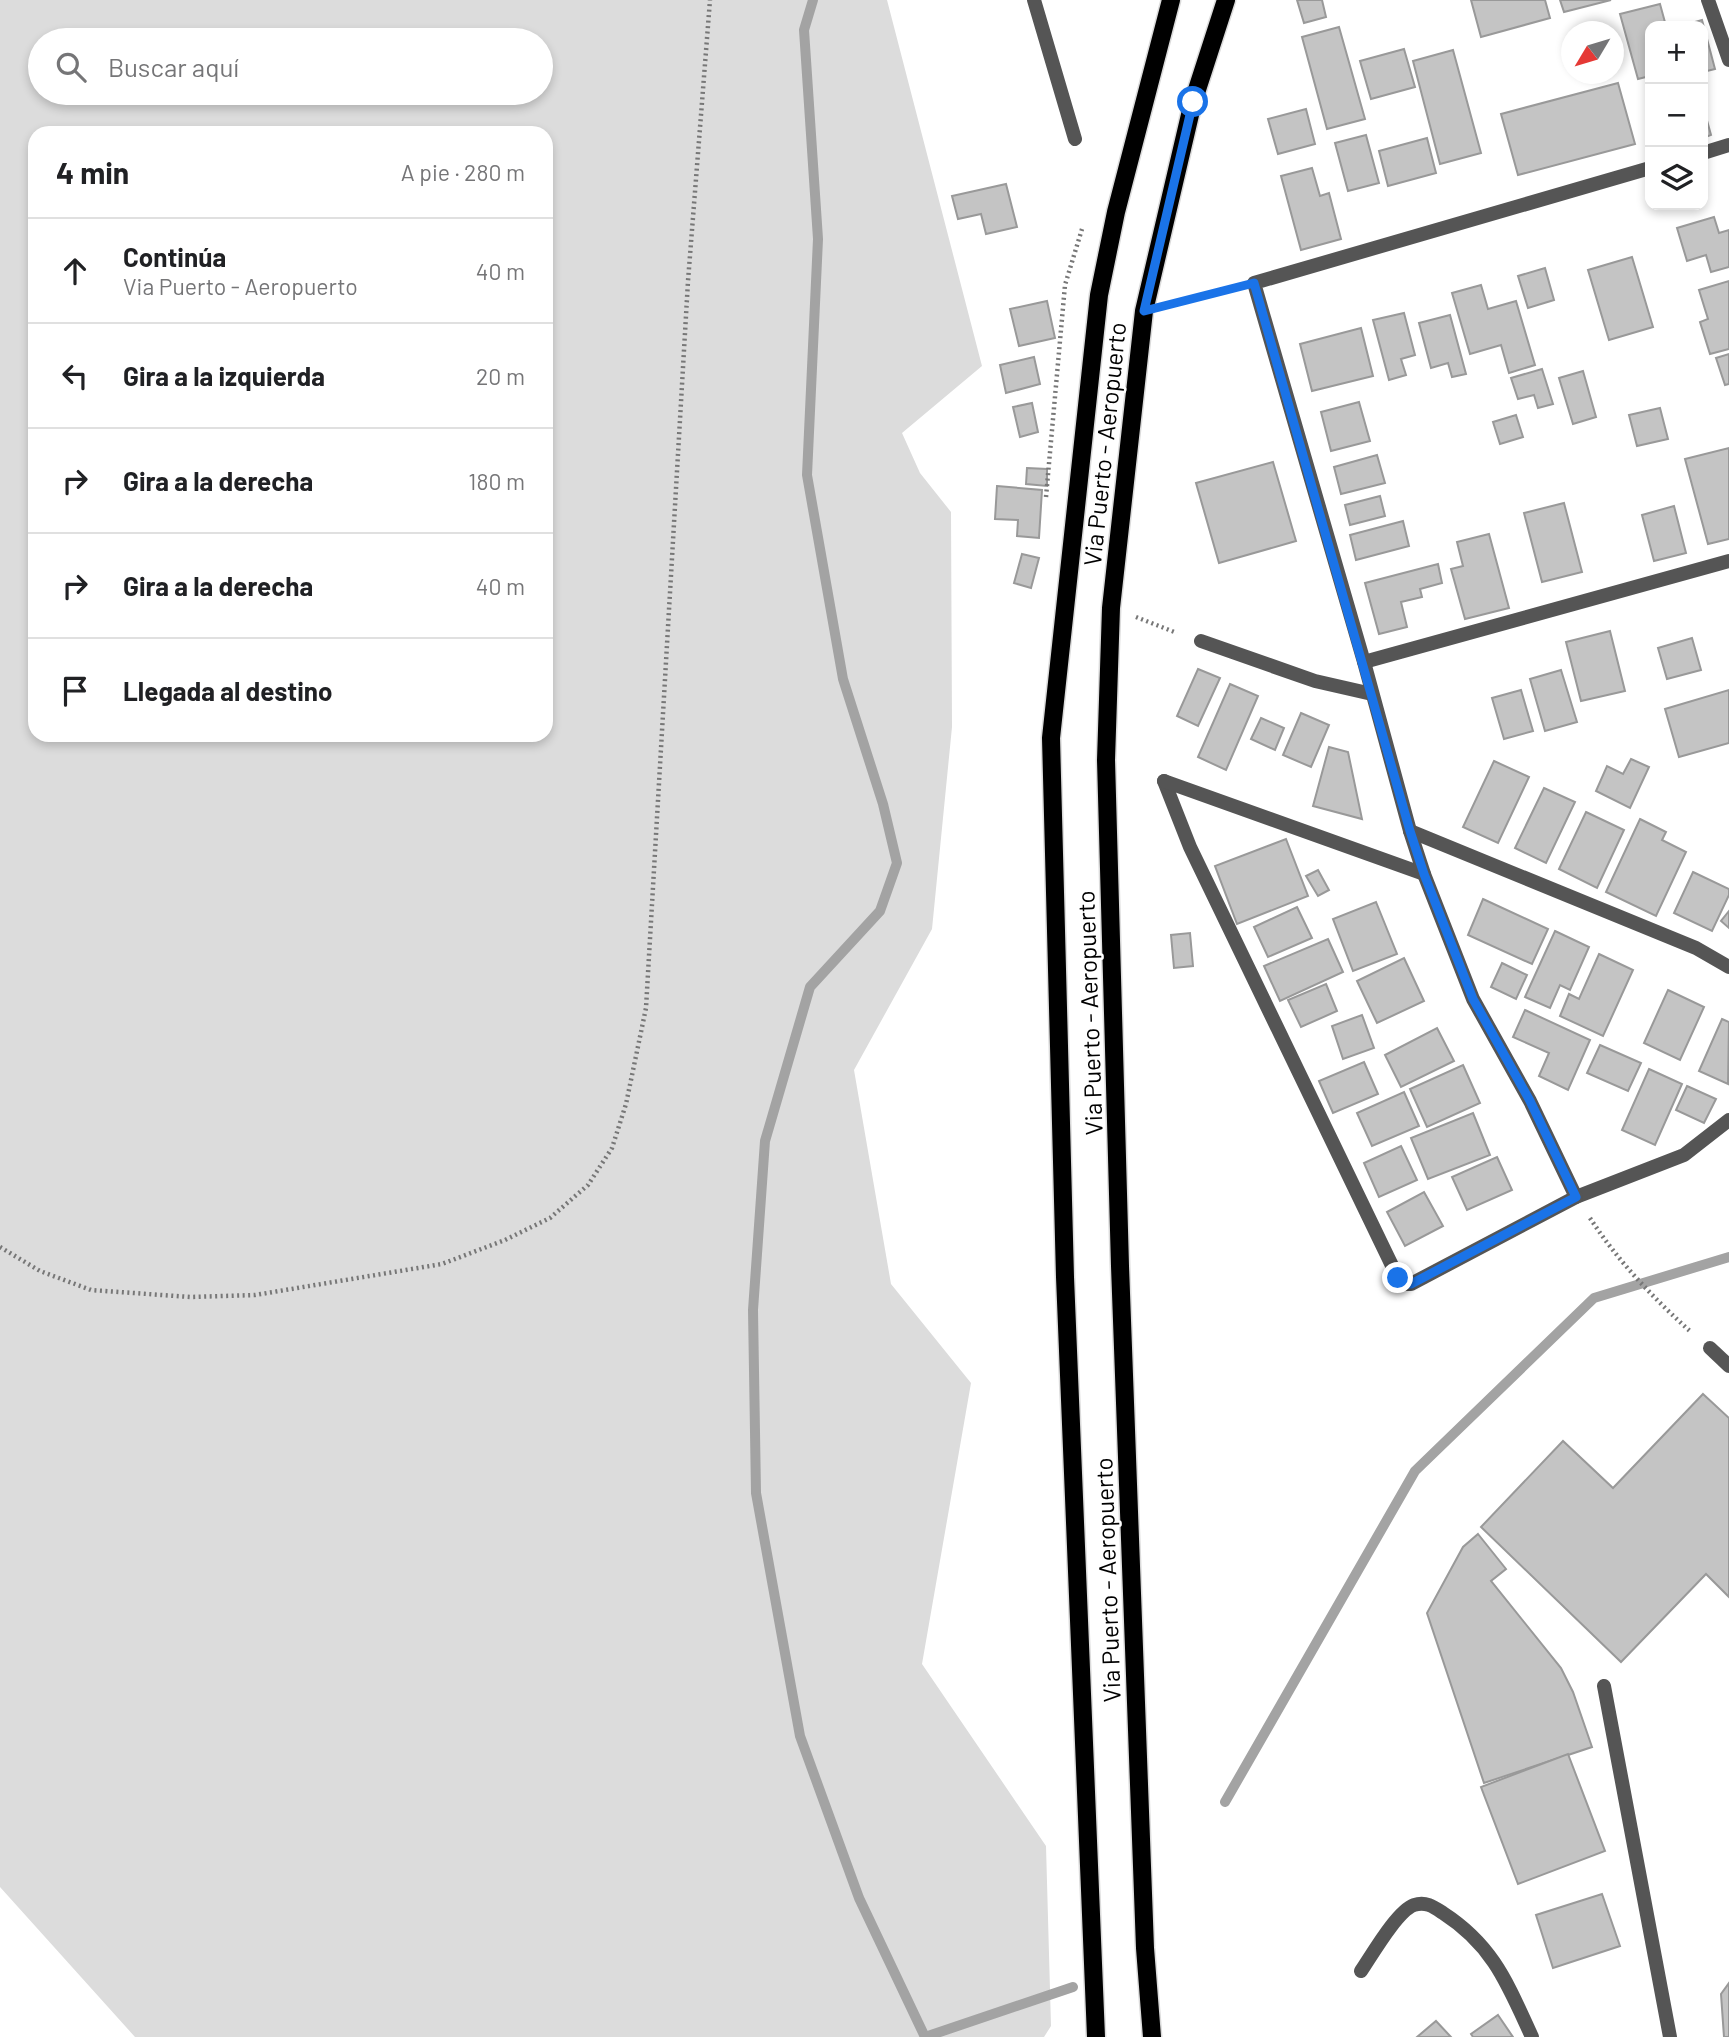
<!DOCTYPE html>
<html lang="es">
<head>
<meta charset="utf-8">
<style>
  body { margin:0; font-family:Barlow,sans-serif; background:#f2f2f2; color:#202124 }
  .controls { position:absolute; right:21px; top:21px; display:grid; overflow:hidden; border-radius:14px; box-shadow:0 4px 10px #0003 }
  .controls button { width:63px; height:63px; display:grid; place-items:center; padding:0; border:0; border-bottom:2px solid #e0e0e0; background:#fff; color:#202124; font:35px sans-serif }
  .compass { position:absolute; left:1561px; top:21px; width:63px; height:63px; border-radius:50%; background:#fff; box-shadow:0 4px 10px #0003; rotate:232deg }
  .stop { position:absolute; width:21px; height:21px; margin:-16px; border:5px solid #1a73e8; border-radius:50%; background:#fff }
  .stop.end { background:#1a73e8; border-color:#fff; box-shadow:0 2px 7px #0008 }
  .list { margin:0; padding:0; list-style:none }
  h2 { display:flex; justify-content:space-between; align-items:center; height:91px; margin:0; padding:0 28px; font-size:30px }
  h2 small { font-size:23px; font-weight:400; color:#757577 }
  .list li { display:grid; grid-template-columns:46px 1fr auto; gap:21px; align-items:center; box-sizing:border-box; height:105px; padding:0 28px; border-top:2px solid #e0e0e0 }
  .list b { display:block; font-size:26px; white-space:nowrap }
  .list p { margin:0; font-size:23px; white-space:nowrap; color:#757577 }
  .list em { font-size:23px; font-style:normal; color:#757577 }
  .icon { flex:none; width:38px; height:38px; fill:none; stroke:currentColor; stroke-width:2; stroke-linecap:round; stroke-linejoin:round }
  .map { position:relative; flex:none; width:1729px; height:2037px; overflow:hidden }
  .search { position:absolute; background:#fff; box-shadow:0 4px 10px #0003; left:28px; top:28px; width:525px; height:77px; display:flex; align-items:center; gap:18px; box-sizing:border-box; padding:0 24px; border-radius:38px; color:#757577; font-size:26px }
  .panel { position:absolute; background:#fff; box-shadow:0 4px 10px #0003; left:28px; top:126px; width:525px; height:616px; border-radius:21px }
  .map>svg:first-child { display:block }
  .green { fill:#dcdcdc; fill-rule:evenodd }
  .lines { fill:none; stroke-linecap:round; stroke-linejoin:round }
  .stream { stroke:#a3a3a3; stroke-width:10 }
  .building { fill:#c4c4c4; stroke:#999; stroke-width:2 }
  .primary-casing { stroke:#dbdbdb; stroke-width:21 }
  .path { stroke:#777; stroke-width:4.5; stroke-dasharray:2 3.5; stroke-linecap:butt }
  .service { stroke:#555; stroke-width:14 }
  .minor { stroke:#555; stroke-width:14 }
  .primary { stroke:#000; stroke-width:18 }
  .route { stroke:#1a73e8; stroke-width:9 }
  .labels { text-anchor:middle; dominant-baseline:central; stroke-width:5; stroke-linejoin:round; paint-order:stroke }
  .street-label { font-size:24px; fill:#000; stroke:#fff }
</style>
</head>
<body>
<div class="map">
<svg width="1729" height="2037" viewBox="0 0 1729 2037">
  <rect width="100%" height="100%" fill="#fff"/>
  <!-- green -->
  <path class="green" d="M0,0H887L982,366L902,433L920,473L951,512L952,727L932,929L854,1070L891,1284L971,1383L922,1664L1046,1846L1051,2026L1044,2037H135L0,1887ZM40,40H541V93H40ZM35,133H546V735H35Z"/>
  <g class="lines">
    <!-- stream -->
    <g class="stream">
      <polyline points="813,0 804,30 818,239 807,475 843,679 883,804 897,863 880,911 810,987 765,1141 753,1310 756,1493 800,1736 859,1898 925,2037"/>
      <polyline points="1225,1802 1415,1471 1594,1298 1729,1257"/>
      <polyline points="925,2037 1073,1987"/>
    </g>
  </g>
  <!-- building -->
  <g class="building">
    <polygon points="1297,0 1322,0 1326,17 1304,23"/>
    <polygon points="1471,0 1545,0 1550,18 1481,37"/>
    <polygon points="1560,0 1611,0 1564,12"/>
    <polygon points="1660,4 1666,26 1650,26 1650,76 1638,79 1620,14"/>
    <polygon points="1702,20 1715,69 1703,72 1703,26 1681,26"/>
    <polygon points="1339,27 1365,119 1327,129 1302,37"/>
    <polygon points="1404,49 1415,87 1371,99 1360,61"/>
    <polygon points="1453,50 1481,153 1440,164 1413,61"/>
    <polygon points="1618,83 1635,144 1518,175 1501,114"/>
    <polygon points="1703,106 1711,135 1703,138"/>
    <polygon points="1306,109 1315,144 1278,154 1268,119"/>
    <polygon points="1366,135 1379,183 1348,191 1335,143"/>
    <polygon points="1427,138 1436,173 1388,186 1379,151"/>
    <polygon points="1312,168 1320,196 1329,193 1341,239 1301,250 1281,176"/>
    <polygon points="1006,184 1017,227 986,234 981,214 958,219 952,196"/>
    <polygon points="1714,217 1719,233 1729,230 1729,267 1711,272 1706,255 1687,261 1677,228"/>
    <polygon points="1632,257 1653,327 1609,340 1588,270"/>
    <polygon points="1545,268 1554,300 1528,308 1518,276"/>
    <polygon points="1729,281 1729,349 1710,354 1700,322 1708,319 1699,290"/>
    <polygon points="1481,285 1488,309 1516,301 1535,365 1509,373 1501,345 1470,354 1452,293"/>
    <polygon points="1047,301 1055,338 1019,346 1010,309"/>
    <polygon points="1404,313 1415,355 1401,359 1406,375 1389,380 1373,320"/>
    <polygon points="1450,315 1466,374 1452,377 1448,363 1431,368 1419,323"/>
    <polygon points="1361,328 1373,376 1312,391 1300,344"/>
    <polygon points="1729,354 1729,384 1725,385 1716,358"/>
    <polygon points="1034,357 1040,384 1006,393 1000,365"/>
    <polygon points="1542,369 1553,404 1538,408 1534,395 1518,399 1511,378"/>
    <polygon points="1583,371 1596,417 1573,424 1559,378"/>
    <polygon points="1359,402 1370,441 1331,451 1321,412"/>
    <polygon points="1032,403 1038,432 1020,437 1013,407"/>
    <polygon points="1660,408 1668,439 1637,446 1629,415"/>
    <polygon points="1516,415 1523,437 1500,444 1493,422"/>
    <polygon points="1729,448 1729,539 1708,544 1685,459"/>
    <polygon points="1377,455 1385,483 1341,494 1334,467"/>
    <polygon points="1273,462 1296,541 1219,563 1196,483"/>
    <polygon points="1027,468 1047,469 1047,486 1026,484"/>
    <polygon points="997,486 1042,490 1039,538 1017,536 1018,520 995,519"/>
    <polygon points="1380,496 1385,516 1350,525 1345,505"/>
    <polygon points="1564,503 1582,572 1542,582 1524,513"/>
    <polygon points="1674,506 1686,553 1654,561 1642,515"/>
    <polygon points="1403,521 1409,546 1356,560 1350,535"/>
    <polygon points="1489,534 1509,608 1465,619 1451,569 1463,566 1457,542"/>
    <polygon points="1022,554 1039,558 1031,588 1014,583"/>
    <polygon points="1438,564 1442,583 1420,589 1422,597 1401,602 1407,627 1379,634 1365,583"/>
    <polygon points="1610,631 1625,691 1581,701 1566,642"/>
    <polygon points="1692,638 1701,670 1667,679 1658,648"/>
    <polygon points="1198,669 1220,678 1198,726 1177,716"/>
    <polygon points="1561,670 1577,722 1545,731 1530,679"/>
    <polygon points="1230,684 1258,696 1226,770 1198,757"/>
    <polygon points="1521,690 1533,731 1504,739 1492,698"/>
    <polygon points="1729,690 1729,743 1679,757 1665,709"/>
    <polygon points="1301,713 1329,725 1311,767 1283,755"/>
    <polygon points="1261,718 1284,728 1275,750 1251,739"/>
    <polygon points="1329,747 1348,752 1362,819 1313,806"/>
    <polygon points="1631,759 1649,767 1630,808 1596,791 1607,766 1623,774"/>
    <polygon points="1494,761 1529,777 1498,843 1463,827"/>
    <polygon points="1544,788 1575,802 1546,863 1515,848"/>
    <polygon points="1586,812 1624,830 1597,888 1559,869"/>
    <polygon points="1640,819 1666,832 1662,840 1686,852 1656,916 1606,892"/>
    <polygon points="1286,839 1308,896 1237,924 1215,866"/>
    <polygon points="1318,870 1329,890 1318,896 1306,876"/>
    <polygon points="1693,872 1729,889 1729,895 1712,931 1674,913"/>
    <polygon points="1483,899 1548,929 1532,964 1468,935"/>
    <polygon points="1376,902 1397,954 1353,971 1333,919"/>
    <polygon points="1297,907 1312,938 1268,957 1254,927"/>
    <polygon points="1729,911 1729,928 1721,921"/>
    <polygon points="1555,931 1589,947 1570,990 1560,985 1550,1008 1525,997"/>
    <polygon points="1190,933 1193,966 1174,968 1171,935"/>
    <polygon points="1328,939 1343,972 1280,1001 1264,966"/>
    <polygon points="1599,954 1633,970 1603,1036 1560,1016 1569,994 1579,999"/>
    <polygon points="1404,958 1424,1001 1377,1023 1357,981"/>
    <polygon points="1502,963 1527,975 1516,999 1491,987"/>
    <polygon points="1326,984 1337,1011 1301,1027 1288,1000"/>
    <polygon points="1668,990 1704,1007 1680,1060 1644,1043"/>
    <polygon points="1525,1010 1590,1040 1568,1090 1539,1076 1549,1053 1513,1037"/>
    <polygon points="1362,1015 1374,1048 1343,1059 1332,1026"/>
    <polygon points="1722,1019 1729,1022 1728,1084 1699,1071"/>
    <polygon points="1437,1028 1454,1061 1401,1087 1385,1055"/>
    <polygon points="1600,1045 1641,1063 1628,1091 1587,1073"/>
    <polygon points="1364,1062 1378,1094 1333,1113 1319,1081"/>
    <polygon points="1463,1065 1480,1103 1427,1127 1410,1089"/>
    <polygon points="1649,1069 1682,1084 1655,1145 1622,1130"/>
    <polygon points="1687,1086 1716,1099 1704,1123 1676,1110"/>
    <polygon points="1404,1092 1419,1126 1372,1146 1357,1113"/>
    <polygon points="1473,1113 1490,1155 1428,1179 1411,1138"/>
    <polygon points="1401,1146 1417,1180 1379,1197 1364,1163"/>
    <polygon points="1497,1157 1512,1190 1467,1210 1452,1177"/>
    <polygon points="1424,1192 1443,1226 1405,1246 1387,1212"/>
    <polygon points="1703,1394 1729,1418 1729,1597 1706,1574 1621,1662 1481,1527 1563,1441 1613,1488"/>
    <polygon points="1478,1534 1506,1569 1491,1581 1561,1668 1573,1692 1592,1747 1484,1783 1427,1613 1463,1547"/>
    <polygon points="1568,1754 1605,1851 1518,1884 1481,1787"/>
    <polygon points="1602,1894 1620,1946 1553,1968 1536,1915"/>
    <polygon points="1729,1983 1729,2037 1724,2037 1721,1994"/>
    <polygon points="1498,2015 1513,2037 1473,2037 1471,2034"/>
    <polygon points="1436,2021 1451,2037 1417,2037"/>
  </g>
  <g class="lines">
    <defs>
      <g id="primary">
        <polyline points="1096,2037 1065,1277 1051,738 1099,295 1116,212 1171,0"/>
        <polyline points="1152,2037 1145,1948 1120,1266 1106,760 1111,608 1144,311 1193,102 1226,0"/>
      </g>
    </defs>
    <!-- primary casing -->
    <use href="#primary" class="primary-casing"/>
    <!-- path -->
    <g class="path">
      <polyline points="1173,303 1229,289"/>
      <polyline points="1046,497 1065,285 1082,229"/>
      <polyline points="1136,617 1177,633"/>
      <path d="M1590,1218C1617,1260 1654,1299 1691,1332"/>
      <polyline points="0,1247 40,1271 91,1290 190,1297 255,1295 442,1264 505,1240 550,1218 588,1185 612,1148 626,1104 646,1008 688,281 710,0"/>
    </g>
    <!-- service -->
    <polyline class="service" points="1604,1686 1670,2037"/>
    <!-- minor -->
    <g class="minor">
      <polyline points="1034,0 1075,139"/>
      <polyline points="1708,0 1729,60"/>
      <polyline points="1703,153 1729,145"/>
      <polyline points="1201,641 1315,681 1372,694"/>
      <polyline points="1364,662 1729,561"/>
      <polyline points="1164,781 1190,847 1398,1278 1406,1284 1411,1284 1576,1197 1684,1155 1729,1120"/>
      <polyline points="1164,781 1424,874"/>
      <polyline points="1410,831 1696,948 1729,967"/>
      <polyline points="1576,1197 1530,1101 1473,999 1424,874 1410,831 1364,662 1254,283 1650,168"/>
      <polyline points="1710,1348 1729,1366"/>
      <path d="M1361,1971C1372,1955 1397,1911 1414,1905C1426,1901 1434,1907 1443,1913C1494,1946 1508,1985 1532,2037"/>
    </g>
    <!-- primary -->
    <use href="#primary" class="primary"/>
  </g>
  <g class="lines">
    <!-- route -->
    <polyline class="route" points="1193,102 1144,311 1254,283 1410,831 1424,874 1473,999 1530,1101 1576,1197 1411,1284 1406,1284 1398,1278"/>
  </g>
  <g class="labels">
    <!-- street labels -->
    <g class="street-label">
      <text transform="translate(1104 444) rotate(-84)">Via Puerto - Aeropuerto</text>
      <text transform="translate(1089 1013) rotate(-92)">Via Puerto - Aeropuerto</text>
      <text transform="translate(1107 1580) rotate(-92)">Via Puerto - Aeropuerto</text>
    </g>
  </g>
</svg>
<div class="controls">
<button>+</button>
<button>−</button>
<button><svg class="icon" aria-label="layers" viewBox="0 0 24 24"><path d="M12 4l9 5-9 5-9-5zM3 14l9 5 9-5"/></svg></button>
</div>
<svg class="compass" viewBox="-18 -18 36 36"><path d="M0-13l5 13h-10z" fill="#e53935"/><path d="M0 13l5-13h-10z" fill="#757577"/></svg>
<div class="stop" style="left:1193px;top:102px"></div>
<div class="stop end" style="left:1398px;top:1278px"></div>
<div class="search"><svg class="icon" aria-label="search" viewBox="0 0 24 24"><circle cx="10" cy="10" r="6"/><path d="M15 15l6 6"/></svg>Buscar aquí</div>
<section class="panel">
<h2>4 min<small>A pie · 280 m</small></h2>
<ul class="list">
<li><svg class="icon" aria-label="ahead" viewBox="0 0 24 24"><path d="M12 20V5M6 11l6-6 6 6"/></svg><div><b>Continúa</b><p>Via Puerto - Aeropuerto</p></div><em>40 m</em></li>
<li><svg class="icon" aria-label="left" viewBox="0 0 24 24"><path d="M17 20v-9H6M10 6l-5 5 5 5"/></svg><div><b>Gira a la izquierda</b></div><em>20 m</em></li>
<li><svg class="icon" aria-label="right" viewBox="0 0 24 24"><path d="M7 20v-9h11M14 6l5 5-5 5"/></svg><div><b>Gira a la derecha</b></div><em>180 m</em></li>
<li><svg class="icon" aria-label="right" viewBox="0 0 24 24"><path d="M7 20v-9h11M14 6l5 5-5 5"/></svg><div><b>Gira a la derecha</b></div><em>40 m</em></li>
<li><svg class="icon" aria-label="arrive" viewBox="0 0 24 24"><path d="M6 21V4h12l-3 4 3 4H6"/></svg><div><b>Llegada al destino</b></div></li>
</ul>
</section>
</div>
</body>
</html>
